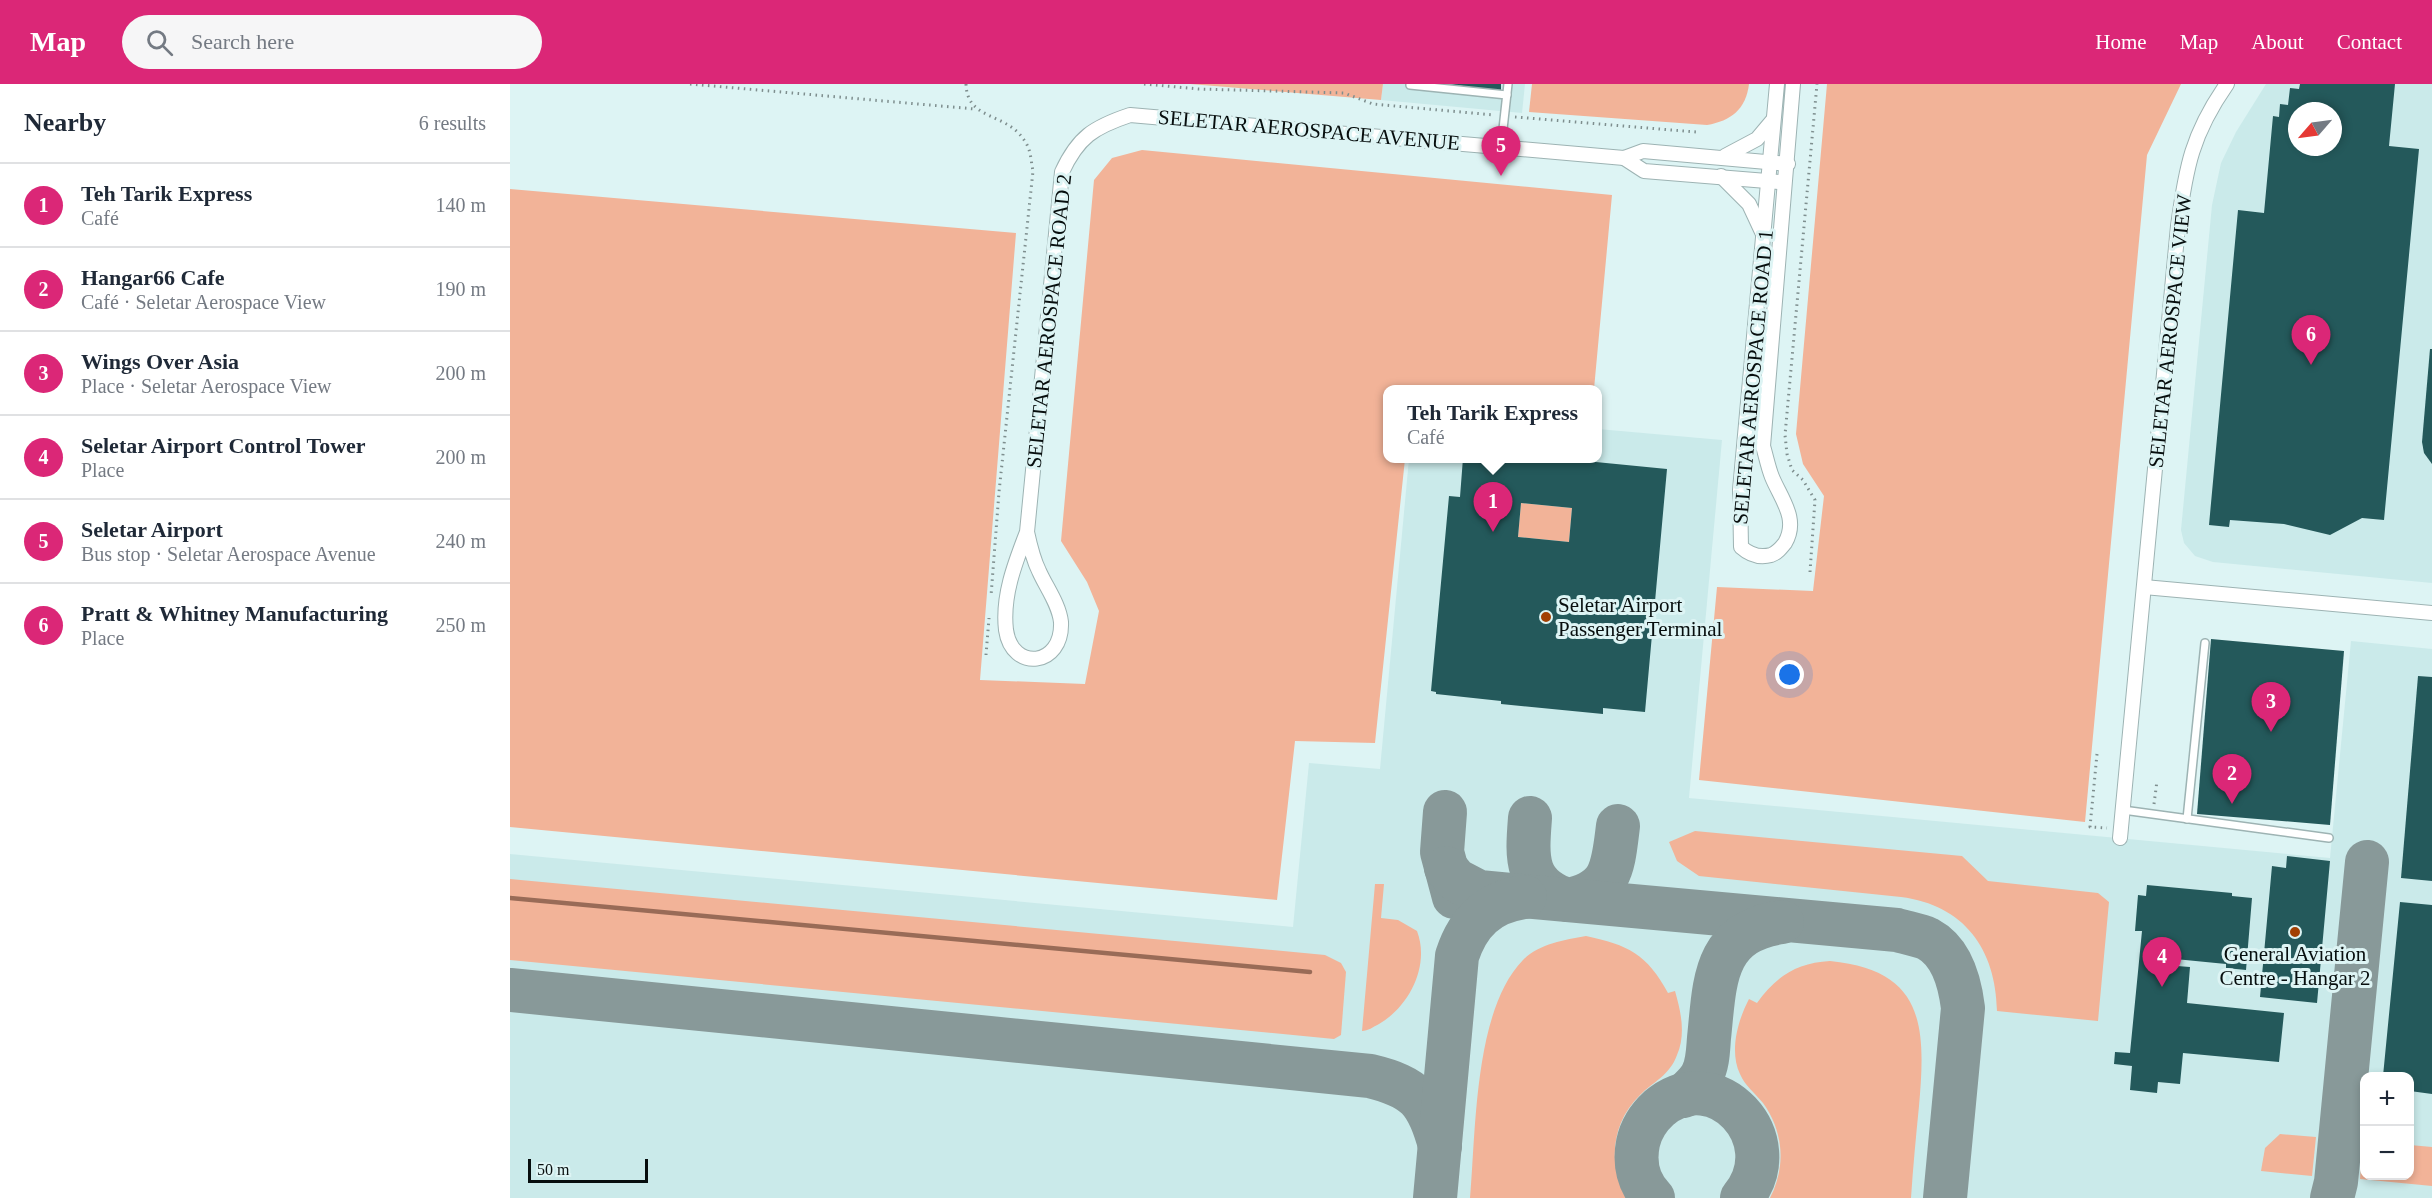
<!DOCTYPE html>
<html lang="en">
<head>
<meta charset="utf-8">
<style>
  body { margin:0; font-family:"Times New Roman",serif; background:#f6f6f7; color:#1f2937 }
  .controls { position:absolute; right:18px; bottom:18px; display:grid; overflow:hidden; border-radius:12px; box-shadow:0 3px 9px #0003 }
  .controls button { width:54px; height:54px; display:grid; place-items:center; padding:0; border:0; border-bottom:2px solid #e0e1e3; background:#fff; color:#1f2937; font:30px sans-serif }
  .compass { position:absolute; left:1778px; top:18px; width:54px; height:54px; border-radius:50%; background:#fff; box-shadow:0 3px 9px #0003; rotate:242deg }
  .scale { position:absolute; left:18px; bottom:15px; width:120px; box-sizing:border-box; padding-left:6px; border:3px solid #070e0e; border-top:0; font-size:16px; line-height:21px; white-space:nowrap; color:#070e0e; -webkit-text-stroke:4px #ddf4f4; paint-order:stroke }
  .you { position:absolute; left:1280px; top:591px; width:21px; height:21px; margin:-15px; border:4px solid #fff; border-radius:50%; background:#1a73e8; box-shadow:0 0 0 9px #1a73e833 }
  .badge { display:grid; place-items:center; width:39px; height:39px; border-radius:50%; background:#db2777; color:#fff; font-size:20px; font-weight:700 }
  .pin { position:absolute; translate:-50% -50px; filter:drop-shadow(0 2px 3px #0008) }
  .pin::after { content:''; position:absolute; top:32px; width:21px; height:18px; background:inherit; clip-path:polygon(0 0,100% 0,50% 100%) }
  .popup { position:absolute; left:873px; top:301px; width:219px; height:78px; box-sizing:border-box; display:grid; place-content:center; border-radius:12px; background:#fff; filter:drop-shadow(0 2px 4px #0005); font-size:20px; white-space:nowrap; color:#747a83 }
  .popup b { font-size:22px; color:#1f2937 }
  .popup::after { content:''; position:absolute; left:50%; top:100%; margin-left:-12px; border:12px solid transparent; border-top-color:#fff }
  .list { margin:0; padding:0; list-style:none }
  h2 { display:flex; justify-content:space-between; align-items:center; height:78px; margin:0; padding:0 24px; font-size:26px }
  h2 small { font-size:20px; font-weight:400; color:#747a83 }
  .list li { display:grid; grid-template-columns:39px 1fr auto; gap:18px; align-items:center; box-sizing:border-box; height:84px; padding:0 24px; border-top:2px solid #e0e1e3 }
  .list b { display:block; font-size:22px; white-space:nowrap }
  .list p { margin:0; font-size:20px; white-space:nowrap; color:#747a83 }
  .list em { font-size:20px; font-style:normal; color:#747a83 }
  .icon { flex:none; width:33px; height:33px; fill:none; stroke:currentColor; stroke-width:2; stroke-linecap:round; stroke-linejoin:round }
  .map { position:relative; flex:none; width:1922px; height:1114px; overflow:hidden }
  header { display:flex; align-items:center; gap:36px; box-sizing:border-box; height:84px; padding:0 30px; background:#db2777; color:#fff }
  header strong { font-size:28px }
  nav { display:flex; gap:33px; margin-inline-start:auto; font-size:21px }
  .search { width:420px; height:54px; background:#f6f6f7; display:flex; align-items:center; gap:15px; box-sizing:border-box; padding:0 21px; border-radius:33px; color:#747a83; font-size:22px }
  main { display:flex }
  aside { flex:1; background:#fff }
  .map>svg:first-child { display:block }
  .built { fill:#caeaea; fill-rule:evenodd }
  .green { fill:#f2b398 }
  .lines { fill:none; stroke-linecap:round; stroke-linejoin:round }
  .stream { stroke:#996b57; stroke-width:4.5 }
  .taxiway { stroke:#899; stroke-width:44 }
  .building { fill:#24595b; fill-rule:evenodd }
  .lane-casing { stroke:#9db3b3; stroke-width:10 }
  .street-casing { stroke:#9db3b3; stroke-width:16 }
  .path { stroke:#7e8e8e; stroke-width:3; stroke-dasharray:1.5 4.5; stroke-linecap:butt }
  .lane { stroke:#fff; stroke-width:7 }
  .street { stroke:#fff; stroke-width:14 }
  .poi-dot { fill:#a24003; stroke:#ddf4f4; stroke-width:2 }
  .labels { text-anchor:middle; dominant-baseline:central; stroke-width:6; stroke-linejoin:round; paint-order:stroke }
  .street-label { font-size:21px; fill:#070e0e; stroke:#ddf4f4 }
  .poi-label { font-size:21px; fill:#070e0e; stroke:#ddf4f4; text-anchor:start }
</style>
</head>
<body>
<header>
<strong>Map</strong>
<div class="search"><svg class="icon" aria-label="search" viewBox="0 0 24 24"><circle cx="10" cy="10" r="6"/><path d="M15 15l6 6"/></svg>Search here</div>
<nav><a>Home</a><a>Map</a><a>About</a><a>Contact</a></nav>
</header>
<main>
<aside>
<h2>Nearby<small>6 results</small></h2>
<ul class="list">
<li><span class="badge">1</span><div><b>Teh Tarik Express</b><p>Café</p></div><em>140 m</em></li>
<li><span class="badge">2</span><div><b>Hangar66 Cafe</b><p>Café · Seletar Aerospace View</p></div><em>190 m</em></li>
<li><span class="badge">3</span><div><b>Wings Over Asia</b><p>Place · Seletar Aerospace View</p></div><em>200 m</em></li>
<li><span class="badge">4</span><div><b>Seletar Airport Control Tower</b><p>Place</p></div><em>200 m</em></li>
<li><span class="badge">5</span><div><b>Seletar Airport</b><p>Bus stop · Seletar Aerospace Avenue</p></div><em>240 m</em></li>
<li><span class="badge">6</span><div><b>Pratt &amp; Whitney Manufacturing</b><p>Place</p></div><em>250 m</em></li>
</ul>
</aside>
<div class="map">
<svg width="1922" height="1114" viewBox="0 0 1922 1114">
  <rect width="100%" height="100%" fill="#ddf4f4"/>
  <!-- built -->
  <g class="built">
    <polygon points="873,0 1015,0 1012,29 871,16"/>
    <path d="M1756,0H1922V499L1703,478L1685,472L1674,459L1671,446L1702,121L1711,79L1726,48ZM1787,27H1823V63H1787Z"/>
    <path d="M1088,345L1212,356L1179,714L1820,774L1841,557L1922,565V1114H0V770L783,843L799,679L870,685L899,375L1088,374ZM1854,992H1900V1092H1854Z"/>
  </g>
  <!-- green -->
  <g class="green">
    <polygon points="680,0 873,0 871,16"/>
    <path d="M1022,0H1239C1236,25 1221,37 1197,41L1019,28Z"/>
    <polygon points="1317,0 1671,0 1637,71 1575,738 1189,696 1207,503 1303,507 1314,412 1293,380 1286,350"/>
    <polygon points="632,66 1102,111 1084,305 878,306 878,374 895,375 865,659 785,657 767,816 0,743 0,105 506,149 470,596 575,600 589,527 577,498 551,457 584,96 602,74"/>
    <polygon points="1011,419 1062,424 1059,458 1008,453"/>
    <path d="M1185,747L1452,772L1478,797L1588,809L1599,818L1588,937L1487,927C1486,865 1454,821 1391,813L1189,792L1167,777L1159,758Z"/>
    <polygon points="0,795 815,871 831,879 836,888 831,951 824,955 0,876"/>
    <path d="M865,800H874L871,834L888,836L907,847C920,881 900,922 869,940C863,943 858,947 852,947Z"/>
    <path d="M1076,852C1118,861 1137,870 1158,909L1165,907C1171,928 1176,950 1167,971C1160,991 1143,998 1130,1011C1101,1039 1098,1080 1116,1114H960C966,1047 964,926 1013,876C1029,860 1054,856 1076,852Z"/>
    <path d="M1320,877C1415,886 1416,943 1409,1022C1406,1052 1403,1083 1401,1114H1260C1276,1083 1274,1048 1253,1019C1245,1009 1235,1002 1230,990C1219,967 1228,936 1239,915L1247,919C1266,892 1287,879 1320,877Z"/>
    <polygon points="1770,1050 1806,1053 1802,1092 1751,1087 1755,1064"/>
    <polygon points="1853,1056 1854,1092 1900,1092 1900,1061 1922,1063 1922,1102 1850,1095"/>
  </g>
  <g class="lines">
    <!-- stream -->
    <polyline class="stream" points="0,814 800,888"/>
    <!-- taxiway -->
    <g class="taxiway">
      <polyline points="935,728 932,768 944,813"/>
      <path d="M1020,734C1017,773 1014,802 1058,816C1103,807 1103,782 1108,742"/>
      <path d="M936,784L946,796L969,808L1387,846C1397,849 1409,851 1418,855C1442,868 1450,899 1453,924L1435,1114"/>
      <path d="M0,906L860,992C906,1003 918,1017 930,1062"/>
      <path d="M1174,1012C1180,1005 1188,999 1192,991C1198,980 1198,966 1199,954C1205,897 1203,848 1272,838"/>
      <path d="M925,1114L947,872C958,838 978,818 1015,813"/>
      <path d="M1143,1114C1128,1099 1124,1079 1128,1059C1131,1045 1138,1034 1149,1024C1205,976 1280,1055 1232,1114"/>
      <polyline points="1822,1114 1826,1098 1857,778"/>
    </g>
  </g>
  <!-- building -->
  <g class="building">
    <polygon points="938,0 991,0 991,7"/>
    <path d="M1790,0H1885L1879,62L1909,65L1874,436L1852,434L1820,451L1774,440L1720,436L1719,443L1699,441L1728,126L1754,129L1763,32L1769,33L1770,20L1778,21L1780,4L1789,5ZM1787,27H1823V63H1787Z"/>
    <polygon points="1920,265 1922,265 1922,380 1914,369 1912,358"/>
    <path d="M953,374H1045L1157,385L1135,628L1093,624V630L991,620V617L926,610V608L921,607L939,412L950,413ZM1011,419L1062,424L1059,458L1008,453Z"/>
    <polygon points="1701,555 1834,567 1820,741 1687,730"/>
    <polygon points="1908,592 1922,593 1922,797 1891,794"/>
    <polygon points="1777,772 1820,777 1807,919 1750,913 1762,782 1776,784"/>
    <polygon points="1637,801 1722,809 1722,812 1742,814 1736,886 1716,884 1716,880 1655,874 1654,881 1680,883 1677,919 1774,929 1769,978 1673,969 1670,1000 1648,998 1647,1009 1620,1006 1622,982 1604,980 1605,968 1620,969 1632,847 1625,847 1628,811 1636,812"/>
    <polygon points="1890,818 1922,821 1922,1010 1900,1007 1900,992 1873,992"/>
  </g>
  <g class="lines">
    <defs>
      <g id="lane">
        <polyline points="900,1 997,11"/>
        <polyline points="991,63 998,0"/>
        <polyline points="1613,726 1819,754"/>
        <polyline points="1677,735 1695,559"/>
      </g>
      <g id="street">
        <path d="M1267,0L1230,406L1231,463C1240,471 1250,474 1261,471C1267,469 1271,464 1275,459C1289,435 1271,415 1262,393C1258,383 1256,372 1253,362L1283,0"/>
        <polyline points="1215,72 1247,55 1263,36"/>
        <polyline points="1114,74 1134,87 1269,98"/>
        <polyline points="1211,92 1239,120 1253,150"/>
        <path d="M517,448C520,462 523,475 529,487C536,503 549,520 551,538C553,583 502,588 496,546C492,512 505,479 517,448L552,88C568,53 584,43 620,31L1114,74L1133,67L1278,80"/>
        <polyline points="1634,503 1922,529"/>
        <path d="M1610,754L1668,142C1676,83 1682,50 1717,0"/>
      </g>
    </defs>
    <!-- lane casing -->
    <use href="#lane" class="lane-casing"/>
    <!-- street casing -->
    <use href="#street" class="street-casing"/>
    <!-- path -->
    <g class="path">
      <polyline points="180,0 465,25"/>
      <path d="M456,0C457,38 498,27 516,59C521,67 521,78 523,87L489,408L481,512"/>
      <polyline points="634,0 689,5 834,9 863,20 984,31"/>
      <polyline points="1005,33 1186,48"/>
      <polyline points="1300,488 1305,416 1293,396 1282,386 1277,370 1275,351 1307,0"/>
      <polyline points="476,571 479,534"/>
      <polyline points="1587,670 1580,743 1597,744"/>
      <polyline points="1644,720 1647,697"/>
    </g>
    <!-- lane -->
    <use href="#lane" class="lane"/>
    <!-- street -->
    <use href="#street" class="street"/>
  </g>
  <!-- markers -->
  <g class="poi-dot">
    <circle cx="1036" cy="533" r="6"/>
    <circle cx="1785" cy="848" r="6"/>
  </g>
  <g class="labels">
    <!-- street labels -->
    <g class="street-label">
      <text transform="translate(799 46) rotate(5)">SELETAR AEROSPACE AVENUE</text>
      <text transform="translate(539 237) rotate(-84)">SELETAR AEROSPACE ROAD 2</text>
      <text transform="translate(1660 247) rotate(-84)">SELETAR AEROSPACE VIEW</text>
      <text transform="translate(1243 293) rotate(-85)">SELETAR AEROSPACE ROAD 1</text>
    </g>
    <!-- poi labels -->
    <g class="poi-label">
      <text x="1048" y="521">Seletar Airport<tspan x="1048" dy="24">Passenger Terminal</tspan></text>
      <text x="1785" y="870" text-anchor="middle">General Aviation<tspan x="1785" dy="24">Centre - Hangar 2</tspan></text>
    </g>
  </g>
</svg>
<div class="controls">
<button>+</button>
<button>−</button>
</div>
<svg class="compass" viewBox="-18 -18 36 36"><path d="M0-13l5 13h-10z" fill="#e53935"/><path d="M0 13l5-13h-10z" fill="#747a83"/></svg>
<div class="scale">50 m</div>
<div class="you"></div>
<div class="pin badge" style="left:983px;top:448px">1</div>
<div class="popup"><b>Teh Tarik Express</b>Café</div>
<div class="pin badge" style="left:1722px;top:720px">2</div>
<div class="pin badge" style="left:1761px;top:648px">3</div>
<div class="pin badge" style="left:1652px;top:903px">4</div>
<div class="pin badge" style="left:991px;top:92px">5</div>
<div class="pin badge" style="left:1801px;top:281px">6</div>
</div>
</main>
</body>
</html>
